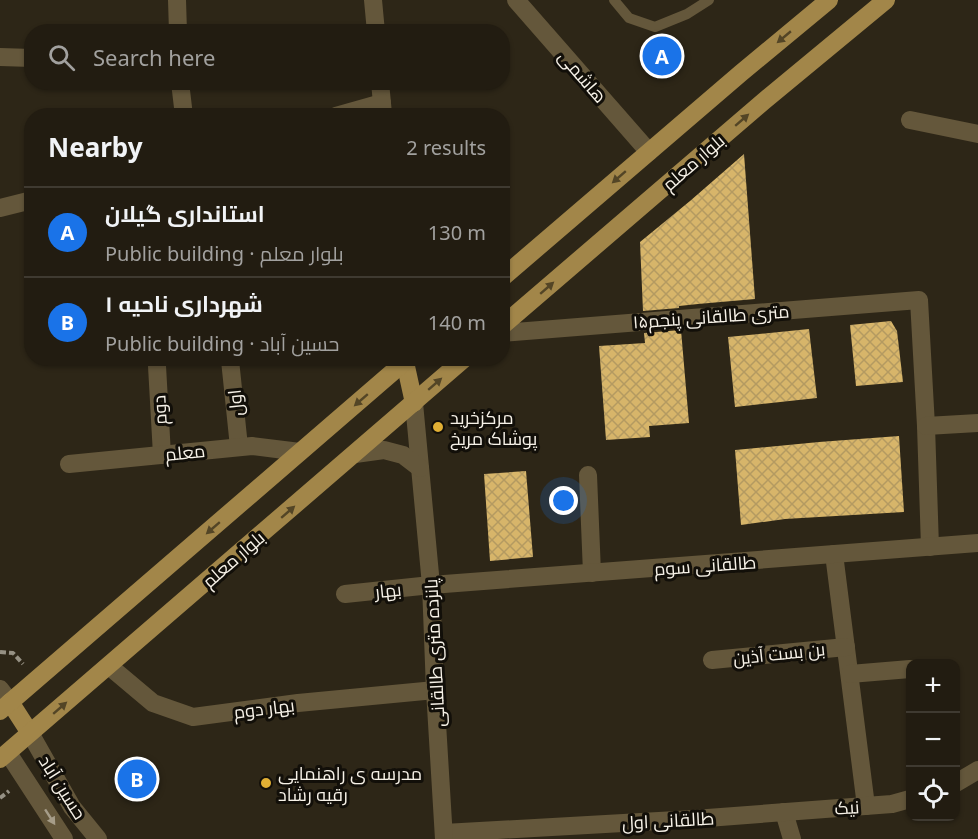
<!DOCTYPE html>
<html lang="en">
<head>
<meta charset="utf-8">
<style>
  body { margin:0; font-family:"Noto Sans",Cairo,sans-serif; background:#2a251a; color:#f1f3f6 }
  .controls { position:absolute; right:18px; bottom:18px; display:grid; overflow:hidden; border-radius:12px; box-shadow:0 2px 4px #0004 }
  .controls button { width:54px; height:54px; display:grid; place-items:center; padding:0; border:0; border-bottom:2px solid #3f3a31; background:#221c11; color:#f1f3f6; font:30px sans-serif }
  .you { position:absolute; left:564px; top:501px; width:21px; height:21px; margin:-15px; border:4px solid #fff; border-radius:50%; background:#1a73e8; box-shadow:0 0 0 9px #1a73e833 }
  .badge { display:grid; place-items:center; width:39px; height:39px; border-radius:50%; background:#1a73e8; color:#fff; font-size:20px; font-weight:700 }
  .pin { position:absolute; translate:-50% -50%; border:3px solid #fff; box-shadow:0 2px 6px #0006 }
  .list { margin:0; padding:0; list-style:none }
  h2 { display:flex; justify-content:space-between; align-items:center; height:78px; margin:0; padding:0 24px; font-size:26px }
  h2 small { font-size:20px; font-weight:400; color:#a2a19f }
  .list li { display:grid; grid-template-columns:39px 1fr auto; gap:18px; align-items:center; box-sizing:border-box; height:90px; padding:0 24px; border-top:2px solid #3f3a31 }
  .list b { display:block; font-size:22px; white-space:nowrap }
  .list p { margin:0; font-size:20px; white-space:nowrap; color:#a2a19f }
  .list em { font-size:20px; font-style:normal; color:#a2a19f }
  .icon { flex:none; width:33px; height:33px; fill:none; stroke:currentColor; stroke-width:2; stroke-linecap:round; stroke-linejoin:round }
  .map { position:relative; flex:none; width:978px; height:839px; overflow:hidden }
  .search { position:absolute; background:#221c11; box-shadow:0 2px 4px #0004; left:24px; top:24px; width:486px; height:66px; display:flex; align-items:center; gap:15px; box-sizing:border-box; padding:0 21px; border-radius:24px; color:#a2a19f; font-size:22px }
  .panel { position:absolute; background:#221c11; box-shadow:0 2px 4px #0004; left:24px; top:108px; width:486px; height:258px; border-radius:24px }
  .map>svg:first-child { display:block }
  .building { fill:url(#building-cross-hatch) }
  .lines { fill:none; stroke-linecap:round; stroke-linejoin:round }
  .path { stroke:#969184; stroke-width:4; stroke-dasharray:6 3; stroke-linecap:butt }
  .service { stroke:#64573b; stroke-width:10 }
  .minor { stroke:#64573b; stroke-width:18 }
  .tertiary { stroke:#64573b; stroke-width:18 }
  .primary { stroke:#a28649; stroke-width:18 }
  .oneway { fill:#534526 }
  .oneway2 { fill:#a69d89 }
  .poi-dot { fill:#e1af34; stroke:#120f09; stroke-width:2 }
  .labels { text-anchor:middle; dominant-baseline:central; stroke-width:6; stroke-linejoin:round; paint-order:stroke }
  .street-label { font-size:18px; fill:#f7f2e8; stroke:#120f09 }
  .poi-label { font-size:18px; fill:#f7f2e8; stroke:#120f09; text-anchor:start }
</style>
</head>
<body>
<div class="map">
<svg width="978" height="839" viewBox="0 0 978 839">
  <defs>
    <pattern id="building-cross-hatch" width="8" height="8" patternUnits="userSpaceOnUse" patternTransform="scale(1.5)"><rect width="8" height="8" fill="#d7b56a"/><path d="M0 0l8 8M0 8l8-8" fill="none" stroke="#b49a61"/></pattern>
  </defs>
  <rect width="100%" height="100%" fill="#2d2617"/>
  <!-- building -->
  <g class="building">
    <polygon points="744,154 755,299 698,304 679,306 679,308 643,311 640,242 690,201"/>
    <polygon points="891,321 897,331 903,382 856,386 850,325"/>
    <polygon points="809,329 817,398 735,407 728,337"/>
    <polygon points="681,330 689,423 649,426 650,437 606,440 599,346 645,343 644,333"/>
    <polygon points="899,436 904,512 785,519 741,525 735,450 819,442"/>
    <polygon points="526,471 533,557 490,561 484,474"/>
  </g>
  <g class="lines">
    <!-- path -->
    <g class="path">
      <polyline points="0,652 13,653 23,664"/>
      <polyline points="0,798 9,791"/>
    </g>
    <!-- service -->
    <polyline class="service" points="614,0 629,18 655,27 687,14 709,0"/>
    <!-- minor -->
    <g class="minor">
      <polyline points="177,0 178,32"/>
      <polyline points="373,0 376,32"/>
      <polyline points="0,57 32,58"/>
      <polyline points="180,82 184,116"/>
      <polyline points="380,82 383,114"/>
      <polyline points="336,116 382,103"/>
      <polyline points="910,120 978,134"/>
      <polyline points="0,208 32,200"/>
      <polyline points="502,333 919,300 926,426 930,547"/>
      <polyline points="230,360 239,447"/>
      <polyline points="157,366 162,455"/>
      <polyline points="926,426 978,423"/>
      <polyline points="69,464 252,446 300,452"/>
      <polyline points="588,475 592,573"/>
      <polyline points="834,554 866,806"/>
      <polyline points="345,594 431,585 978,543"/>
      <polyline points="712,660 846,647"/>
      <polyline points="109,666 153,703 193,717 298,703 435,690"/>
      <polyline points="850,674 910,669"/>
      <polyline points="956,783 978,770"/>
      <polyline points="784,812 792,839"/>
      <polyline points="444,833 694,819 892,804 910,799"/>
    </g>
    <!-- tertiary -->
    <g class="tertiary">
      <polyline points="516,0 649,152"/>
      <polyline points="414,403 431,585 435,690 444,839"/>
      <polyline points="355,454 384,450 403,455 420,468"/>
      <polyline points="0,689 10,702"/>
      <polyline points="30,733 72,807 98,839"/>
      <polyline points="8,753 64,839"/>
    </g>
    <!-- primary -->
    <g class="primary">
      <polyline points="502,278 741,73 829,0"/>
      <polyline points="502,326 764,101 886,0"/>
      <polyline points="405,362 414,403"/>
      <polyline points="10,702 30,733"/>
      <polyline points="0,711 409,358"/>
      <polyline points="0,759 465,358"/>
    </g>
  </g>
  <!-- one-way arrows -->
  <defs><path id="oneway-solid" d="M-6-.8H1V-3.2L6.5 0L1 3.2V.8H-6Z" transform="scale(1.5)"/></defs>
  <g class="oneway">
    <use href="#oneway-solid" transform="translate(784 37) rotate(140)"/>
    <use href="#oneway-solid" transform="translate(742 120) rotate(-41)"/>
    <use href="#oneway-solid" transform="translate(619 177) rotate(139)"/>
    <use href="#oneway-solid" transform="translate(547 288) rotate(-41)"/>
    <use href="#oneway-solid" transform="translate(435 384) rotate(-41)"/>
    <use href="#oneway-solid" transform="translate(361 400) rotate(139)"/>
    <use href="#oneway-solid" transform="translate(288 512) rotate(-41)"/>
    <use href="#oneway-solid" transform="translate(213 528) rotate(139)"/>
    <use href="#oneway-solid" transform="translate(60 708) rotate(-41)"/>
  </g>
  <use class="oneway2" href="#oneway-solid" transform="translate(50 817) rotate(57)"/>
  <!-- markers -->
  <g class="poi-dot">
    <circle cx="438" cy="427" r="6"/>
    <circle cx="266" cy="783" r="6"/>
  </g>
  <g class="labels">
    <!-- street labels -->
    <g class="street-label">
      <text transform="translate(583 76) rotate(49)">هاشمی</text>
      <text transform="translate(693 162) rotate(-41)">بلوار معلم</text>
      <text transform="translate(711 316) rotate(-4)">۱۵متری طالقانی پنجم</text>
      <text transform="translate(235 403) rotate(-96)">اول</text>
      <text transform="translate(159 410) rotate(-93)">دوم</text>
      <text transform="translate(185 452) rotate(-6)">معلم</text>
      <text transform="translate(233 559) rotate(-41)">بلوار معلم</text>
      <text transform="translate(705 565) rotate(-4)">طالقانی سوم</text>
      <text transform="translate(388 590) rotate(-6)">بهار</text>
      <text transform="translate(434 653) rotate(-93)">پانزده متری طالقانی</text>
      <text transform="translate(779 653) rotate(-6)">بن بست آذین</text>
      <text transform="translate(264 708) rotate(-7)">بهار دوم</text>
      <text transform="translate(63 787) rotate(58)">حسین آباد</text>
      <text transform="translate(847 807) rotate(-4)">نیک</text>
      <text transform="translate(668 820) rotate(-3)">طالقانی اول</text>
    </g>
    <!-- poi labels -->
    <g class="poi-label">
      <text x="450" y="417">مرکزخرید<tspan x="450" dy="21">پوشاک مریخ</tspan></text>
      <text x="278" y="773">مدرسه ی راهنمایی<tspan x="278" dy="21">رقیه رشاد</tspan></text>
    </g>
  </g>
</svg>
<div class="controls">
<button>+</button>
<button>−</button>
<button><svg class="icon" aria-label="locate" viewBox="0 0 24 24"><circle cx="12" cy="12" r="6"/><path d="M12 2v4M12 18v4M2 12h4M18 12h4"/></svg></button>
</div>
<div class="you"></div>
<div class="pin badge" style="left:662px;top:56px">A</div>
<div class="pin badge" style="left:137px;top:779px">B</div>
<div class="search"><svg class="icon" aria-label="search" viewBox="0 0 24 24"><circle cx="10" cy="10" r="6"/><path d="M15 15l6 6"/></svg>Search here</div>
<section class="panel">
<h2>Nearby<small>2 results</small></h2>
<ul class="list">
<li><span class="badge">A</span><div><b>استانداری گیلان</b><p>Public building · بلوار معلم</p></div><em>130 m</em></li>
<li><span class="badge">B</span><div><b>شهرداری ناحیه ۱</b><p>Public building · حسین آباد</p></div><em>140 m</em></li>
</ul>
</section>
</div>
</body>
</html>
